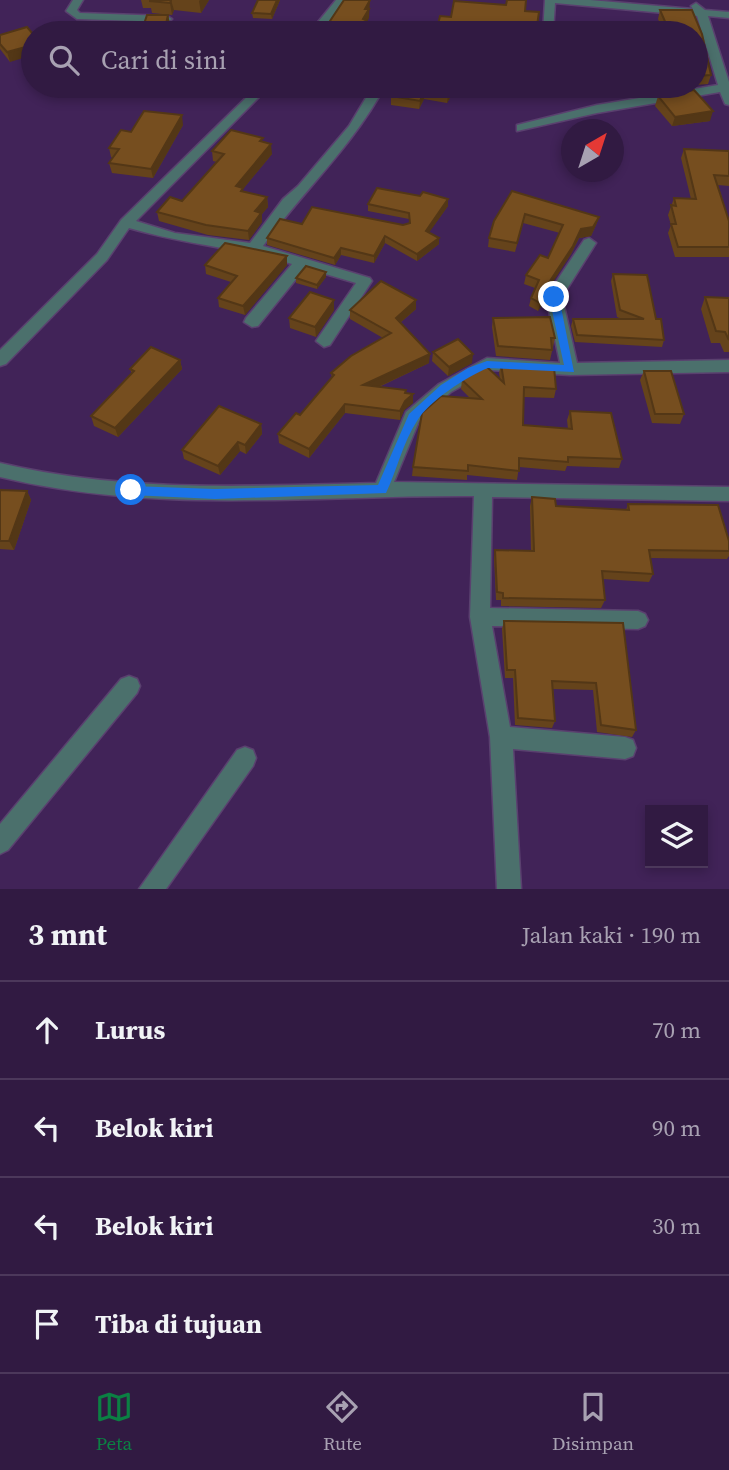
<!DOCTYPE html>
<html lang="id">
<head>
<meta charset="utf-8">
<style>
  body { margin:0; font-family:"Source Serif 4",serif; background:#392349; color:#f1f3f6 }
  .controls { position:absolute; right:21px; bottom:21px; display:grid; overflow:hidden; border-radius:0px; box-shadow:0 4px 10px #0003 }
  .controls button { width:63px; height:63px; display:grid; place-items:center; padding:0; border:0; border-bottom:2px solid #4c385b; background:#311a42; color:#f1f3f6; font:35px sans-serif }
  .compass { position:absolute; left:561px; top:119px; width:63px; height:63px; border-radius:50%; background:#311a42; box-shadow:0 4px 10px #0003; rotate:39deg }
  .stop { position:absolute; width:21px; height:21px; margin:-16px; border:5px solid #1a73e8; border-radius:50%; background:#fff }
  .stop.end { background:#1a73e8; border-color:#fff; box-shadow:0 2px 7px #0008 }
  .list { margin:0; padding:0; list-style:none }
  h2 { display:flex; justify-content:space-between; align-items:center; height:91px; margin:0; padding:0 28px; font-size:30px }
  h2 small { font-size:23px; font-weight:400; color:#a8a1b2 }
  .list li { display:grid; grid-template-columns:46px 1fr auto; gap:21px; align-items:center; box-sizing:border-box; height:98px; padding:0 28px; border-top:2px solid #4c385b }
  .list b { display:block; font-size:26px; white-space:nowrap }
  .list em { font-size:23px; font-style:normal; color:#a8a1b2 }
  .icon { flex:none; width:38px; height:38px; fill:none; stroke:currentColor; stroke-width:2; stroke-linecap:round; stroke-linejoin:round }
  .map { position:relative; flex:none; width:729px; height:889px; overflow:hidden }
  .search { position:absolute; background:#311a42; box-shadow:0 4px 10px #0003; left:21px; right:21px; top:21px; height:77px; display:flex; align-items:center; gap:18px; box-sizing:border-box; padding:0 24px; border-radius:38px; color:#a8a1b2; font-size:26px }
  .sheet { height:483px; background:#311a42 }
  nav { display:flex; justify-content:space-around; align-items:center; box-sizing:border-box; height:98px; border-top:2px solid #4c385b; background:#311a42; font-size:19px; color:#a8a1b2 }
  nav a { display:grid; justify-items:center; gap:4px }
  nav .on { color:#0b8043 }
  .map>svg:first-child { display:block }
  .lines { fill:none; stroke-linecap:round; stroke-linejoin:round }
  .street-casing { stroke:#5a406f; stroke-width:3 }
  .street { fill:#4b706c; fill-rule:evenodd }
  .wall { fill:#65431b }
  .shaded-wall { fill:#533716 }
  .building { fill:#764e1f; stroke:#533716; stroke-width:2 }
  .route { fill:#1a73e8 }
</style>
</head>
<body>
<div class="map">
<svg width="729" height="889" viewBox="0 0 729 889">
  <rect width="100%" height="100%" fill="#412358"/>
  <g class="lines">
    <defs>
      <g id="street">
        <polygon points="73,0 83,0 77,10 80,13 167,16 172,19 167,22 77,19 66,11"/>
        <polygon points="336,0 347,0 320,33 309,33"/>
        <polygon points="545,0 590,0 693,9 691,6 696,3 705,10 729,12 729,18 708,16 729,82 729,105 725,104 720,92 597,113 517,131 517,125 597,105 718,85 697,16 555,3 553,33 543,33"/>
        <path d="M258,86H270L136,221L175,233L250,243L283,199L298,186L349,126L373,86H385C353,146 303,191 263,246L370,278L372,281L330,345L324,347L316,341L356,283L305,268L258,326L252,327L244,322L246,318L292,264C238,248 183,244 129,228L107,260L6,364L0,366V350L97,254L121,220Z"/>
        <path d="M589,238L596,243L562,297L577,363L729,360V372L570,375L490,370L451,392L419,421L394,482L729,487V501L492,497L490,608L638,611L645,614L648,620L645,626L638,629L492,626L510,727L625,737L633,740L636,748L633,756L625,759L513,749L521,889H497L490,737L470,617L474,496C314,495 157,515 0,477V463C126,493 247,486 376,483L406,412L439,384L487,358L560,363L546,297L584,240Z"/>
        <polygon points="129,676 137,679 140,686 137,693 8,850 0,854 0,824 121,679"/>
        <polygon points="245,747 253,750 256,758 253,766 166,889 139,889 237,750"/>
      </g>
    </defs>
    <!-- street casing -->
    <use href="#street" class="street-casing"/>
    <!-- street -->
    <use href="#street" class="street"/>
  </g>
  <!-- wall -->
  <g class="wall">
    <polygon points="141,0 209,0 201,13 174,10 172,15 152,13 151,8 143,8"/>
    <polygon points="258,0 280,0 272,19 253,18 252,13"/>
    <polygon points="660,10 692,10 702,34 711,75 708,84 696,85 696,33 664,33 658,19"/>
    <polygon points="168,15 170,24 168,33 146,33 144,24"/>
    <polygon points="27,27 10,62 0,49 0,35"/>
    <polygon points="323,86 348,86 344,91"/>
    <polygon points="392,86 502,86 495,96 455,89 447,103 424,99 419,109 391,105 391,96 394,91 392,91"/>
    <polygon points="658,96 710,121 672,126 655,106"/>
    <polygon points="183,125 153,178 112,173 109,163 113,158 111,157 109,148 131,132"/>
    <polygon points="264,142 272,154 243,189 243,191 267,197 268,207 262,214 262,222 249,240 208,235 159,221 157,212 182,201 217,162 213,161 212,151"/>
    <polygon points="684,149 729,151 729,186 718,185 729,221 729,257 675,257 668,233 671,225 668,215 674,198 691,199 681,158"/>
    <polygon points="512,191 599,217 596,225 591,236 579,238 571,254 546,292 544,302 538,311 529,306 531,298 535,288 524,284 526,275 548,258 560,233 523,223 515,252 488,247 489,238"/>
    <polygon points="368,204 448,206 429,232 439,244 417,261 385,243 374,263 341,255 335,265 267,245 267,238 302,224 403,225 409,223 409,219 368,211"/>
    <polygon points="205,265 287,265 245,315 219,307 218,298 231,282 206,274"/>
    <polygon points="326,272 326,277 317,289 296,283 296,278"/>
    <polygon points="613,274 656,319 664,340 662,347 575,342 571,326 573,319 622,319 617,317 611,281"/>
    <polygon points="705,297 729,298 729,352 724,352 720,343 711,343 701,309"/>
    <polygon points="416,309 400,323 429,363 379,387 405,393 413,394 413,403 404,410 400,420 345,413 309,458 279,443 278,434 300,415 332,378 331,373 383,338 350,319 350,310"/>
    <polygon points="334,310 316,337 290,328 289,318"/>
    <polygon points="493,318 555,338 550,360 496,356 492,327"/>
    <polygon points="433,352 472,363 448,376 432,361"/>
    <polygon points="180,360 182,369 118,437 94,426 91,416 132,374 130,369"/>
    <polygon points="501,364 556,389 554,398 524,397 523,425 568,429 567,420 570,411 622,459 619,468 567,466 565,471 519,467 517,480 467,475 467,480 412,476 413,467 470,398 461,389 462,380 500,379 499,373"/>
    <polygon points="644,371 684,414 680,424 652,423 640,380"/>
    <polygon points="261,424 262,434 246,454 240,451 220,475 184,459 182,450"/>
    <polygon points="0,490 27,491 31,500 14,550 0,549"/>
    <polygon points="532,497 556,506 626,510 628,504 729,541 729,556 727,559 650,558 653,574 649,582 603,579 605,600 601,608 501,606 501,600 496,600 494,558 495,550 531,551 530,506"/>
    <polygon points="504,621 623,623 636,730 632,737 597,732 593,690 552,689 555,721 552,728 515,725 513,678 505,678 502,629"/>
  </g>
  <!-- shaded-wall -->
  <g class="shaded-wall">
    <polygon points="171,0 174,10 172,15 170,3"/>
    <polygon points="200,0 209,0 201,13 199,1"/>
    <polygon points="277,0 280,0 272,19 271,14"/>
    <polygon points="370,0 369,18 366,24 366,28 363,33 358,33 365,9"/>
    <polygon points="168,15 170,24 168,33 166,24"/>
    <polygon points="33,45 33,55 10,62 7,52"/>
    <polygon points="453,86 455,86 455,89 447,103 448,95"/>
    <polygon points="497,86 502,86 495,96 496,88"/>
    <polygon points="670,86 682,86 681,88 645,94 647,90"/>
    <polygon points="425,90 424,99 419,109 420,101"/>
    <polygon points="713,111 710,121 672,126 675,117"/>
    <polygon points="182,115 183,125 153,178 151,169"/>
    <polygon points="271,144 272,154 243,189 244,198 236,186"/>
    <polygon points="267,197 268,207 262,214 262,222 249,240 248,231 255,211"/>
    <polygon points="448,199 448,206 426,237 426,231"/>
    <polygon points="599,217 596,225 591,236 579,238 571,254 544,296 546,287 581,229"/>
    <polygon points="385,236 385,243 374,263 374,256"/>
    <polygon points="439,238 439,244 417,261 417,254"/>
    <polygon points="341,248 341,255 335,265 334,258"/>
    <polygon points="287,256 287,265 245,315 243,306"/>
    <polygon points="326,272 326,277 317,289 317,285"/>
    <polygon points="546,293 544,302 538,311 540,303"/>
    <polygon points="334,300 334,310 316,337 315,327"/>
    <polygon points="416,300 416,309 395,327 396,318"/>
    <polygon points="430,354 429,363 363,394 363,385"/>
    <polygon points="473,354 472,363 448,376 449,367"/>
    <polygon points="180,360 182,369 118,437 115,428"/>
    <polygon points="413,394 413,403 404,410 400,420 400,411 405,401"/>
    <polygon points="345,404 345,413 309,458 309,449"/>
    <polygon points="261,424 262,434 246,454 245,445"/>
    <polygon points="238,442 240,451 220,475 218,466"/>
    <polygon points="27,491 31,500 14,550 9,541"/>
  </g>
  <!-- building -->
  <g class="building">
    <polygon points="150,0 171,0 170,3 150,1"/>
    <polygon points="258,0 277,0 271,14 252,13"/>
    <polygon points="344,0 370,0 365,9 369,9 363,19 366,20 358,33 322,33"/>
    <polygon points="507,0 526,0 525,11 539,12 536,33 436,33 440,16 451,17 454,1 506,5"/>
    <polygon points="660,10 692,10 702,34 711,75 696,76 696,33 670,33"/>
    <polygon points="147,15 168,15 166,24 144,24"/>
    <polygon points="27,27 33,34 33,45 7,52 0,44 0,35"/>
    <polygon points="397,86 453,86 448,95 425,90 420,101 391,96"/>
    <polygon points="654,86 670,86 647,90 645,87"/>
    <polygon points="694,90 713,111 675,117 658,96"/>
    <polygon points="144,111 182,115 151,169 109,163 119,149 109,148 121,130 131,132"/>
    <polygon points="231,130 263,138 260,141 271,144 236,186 243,188 241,191 267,197 255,211 261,213 248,231 206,225 157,212 170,197 182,201 224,154 212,151"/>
    <polygon points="684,149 729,151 729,176 714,175 729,221 729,247 678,247 671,224 676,224 671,205 676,206 674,198 696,199"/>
    <polygon points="377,188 420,196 423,192 448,199 426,231 439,238 417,254 385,236 374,256 341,248 334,258 267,238 280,219 302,224 312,207 403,225 410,223 409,213 368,204"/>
    <polygon points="512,191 599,217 593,227 581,229 573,246 546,287 546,293 540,303 531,298 539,280 526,275 540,255 548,258 563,225 525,214 517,243 489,238 494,221"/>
    <polygon points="225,243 287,256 243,306 218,298 237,276 205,265"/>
    <polygon points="306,266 326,272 317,285 296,278"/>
    <polygon points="613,274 647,275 656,319 661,319 664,340 577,335 573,319 644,319 620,310"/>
    <polygon points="381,281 416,300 396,318 430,354 363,385 406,390 405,393 413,394 405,401 400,411 345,404 309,449 278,434 296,413 300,415 334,375 331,373 351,356 391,333 350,310"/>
    <polygon points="310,292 334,300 315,327 289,318"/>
    <polygon points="705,297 729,298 729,340 725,332 716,331"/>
    <polygon points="550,317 555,338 551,338 552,350 498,346 493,318"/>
    <polygon points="458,339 473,354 449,367 433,352"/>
    <polygon points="151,347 180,360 115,428 91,416 134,371 130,369"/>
    <polygon points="501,364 554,367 556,389 524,387 523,425 572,429 570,411 611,413 622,459 568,457 568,462 519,458 519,471 468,465 468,471 413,467 422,413 441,396 482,399 462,380 486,366 504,383"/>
    <polygon points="644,371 671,371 684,414 655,414"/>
    <polygon points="219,406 261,424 245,445 238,442 218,466 182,450"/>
    <polygon points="0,490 27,491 9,541 0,541"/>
    <polygon points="532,497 555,499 556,506 629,510 628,504 718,505 729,541 729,551 649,550 653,574 602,571 605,600 503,598 503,593 497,592 495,550 534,551"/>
    <polygon points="504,621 623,623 636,730 601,725 596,683 552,681 555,721 518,718 515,670 507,670"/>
  </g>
  <!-- route -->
  <path class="route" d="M554,293L559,297L574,372L488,368C466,377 429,401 417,421C403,442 397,470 386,493L215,499L131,495L125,490L131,486L215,489L378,485L409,414L441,385L468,368L487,361L564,365L549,297Z"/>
</svg>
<div class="controls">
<button><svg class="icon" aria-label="layers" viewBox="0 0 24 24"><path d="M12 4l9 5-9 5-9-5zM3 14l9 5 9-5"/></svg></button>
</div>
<svg class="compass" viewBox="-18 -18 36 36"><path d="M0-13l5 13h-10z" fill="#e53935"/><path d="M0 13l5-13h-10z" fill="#a8a1b2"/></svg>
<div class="stop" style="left:131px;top:490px"></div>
<div class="stop end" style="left:554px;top:297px"></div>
<div class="search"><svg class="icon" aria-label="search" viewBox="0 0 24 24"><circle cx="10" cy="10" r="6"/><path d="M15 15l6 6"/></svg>Cari di sini</div>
</div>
<section class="sheet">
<h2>3 mnt<small>Jalan kaki · 190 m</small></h2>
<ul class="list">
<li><svg class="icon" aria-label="ahead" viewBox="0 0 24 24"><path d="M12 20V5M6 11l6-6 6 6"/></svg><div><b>Lurus</b></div><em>70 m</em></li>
<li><svg class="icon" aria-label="left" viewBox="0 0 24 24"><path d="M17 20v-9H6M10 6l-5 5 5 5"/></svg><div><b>Belok kiri</b></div><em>90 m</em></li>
<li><svg class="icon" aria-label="left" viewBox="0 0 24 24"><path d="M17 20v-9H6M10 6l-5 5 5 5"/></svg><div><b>Belok kiri</b></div><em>30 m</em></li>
<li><svg class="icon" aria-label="arrive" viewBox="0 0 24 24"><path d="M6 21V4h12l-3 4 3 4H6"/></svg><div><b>Tiba di tujuan</b></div></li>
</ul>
</section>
<nav>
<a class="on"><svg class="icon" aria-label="map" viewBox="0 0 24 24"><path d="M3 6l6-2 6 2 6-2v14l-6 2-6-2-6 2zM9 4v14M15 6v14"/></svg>Peta</a>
<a><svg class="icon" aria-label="directions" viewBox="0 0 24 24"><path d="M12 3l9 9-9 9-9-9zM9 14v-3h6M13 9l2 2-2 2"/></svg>Rute</a>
<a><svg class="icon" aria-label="saved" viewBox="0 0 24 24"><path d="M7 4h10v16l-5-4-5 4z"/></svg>Disimpan</a>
</nav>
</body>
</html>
